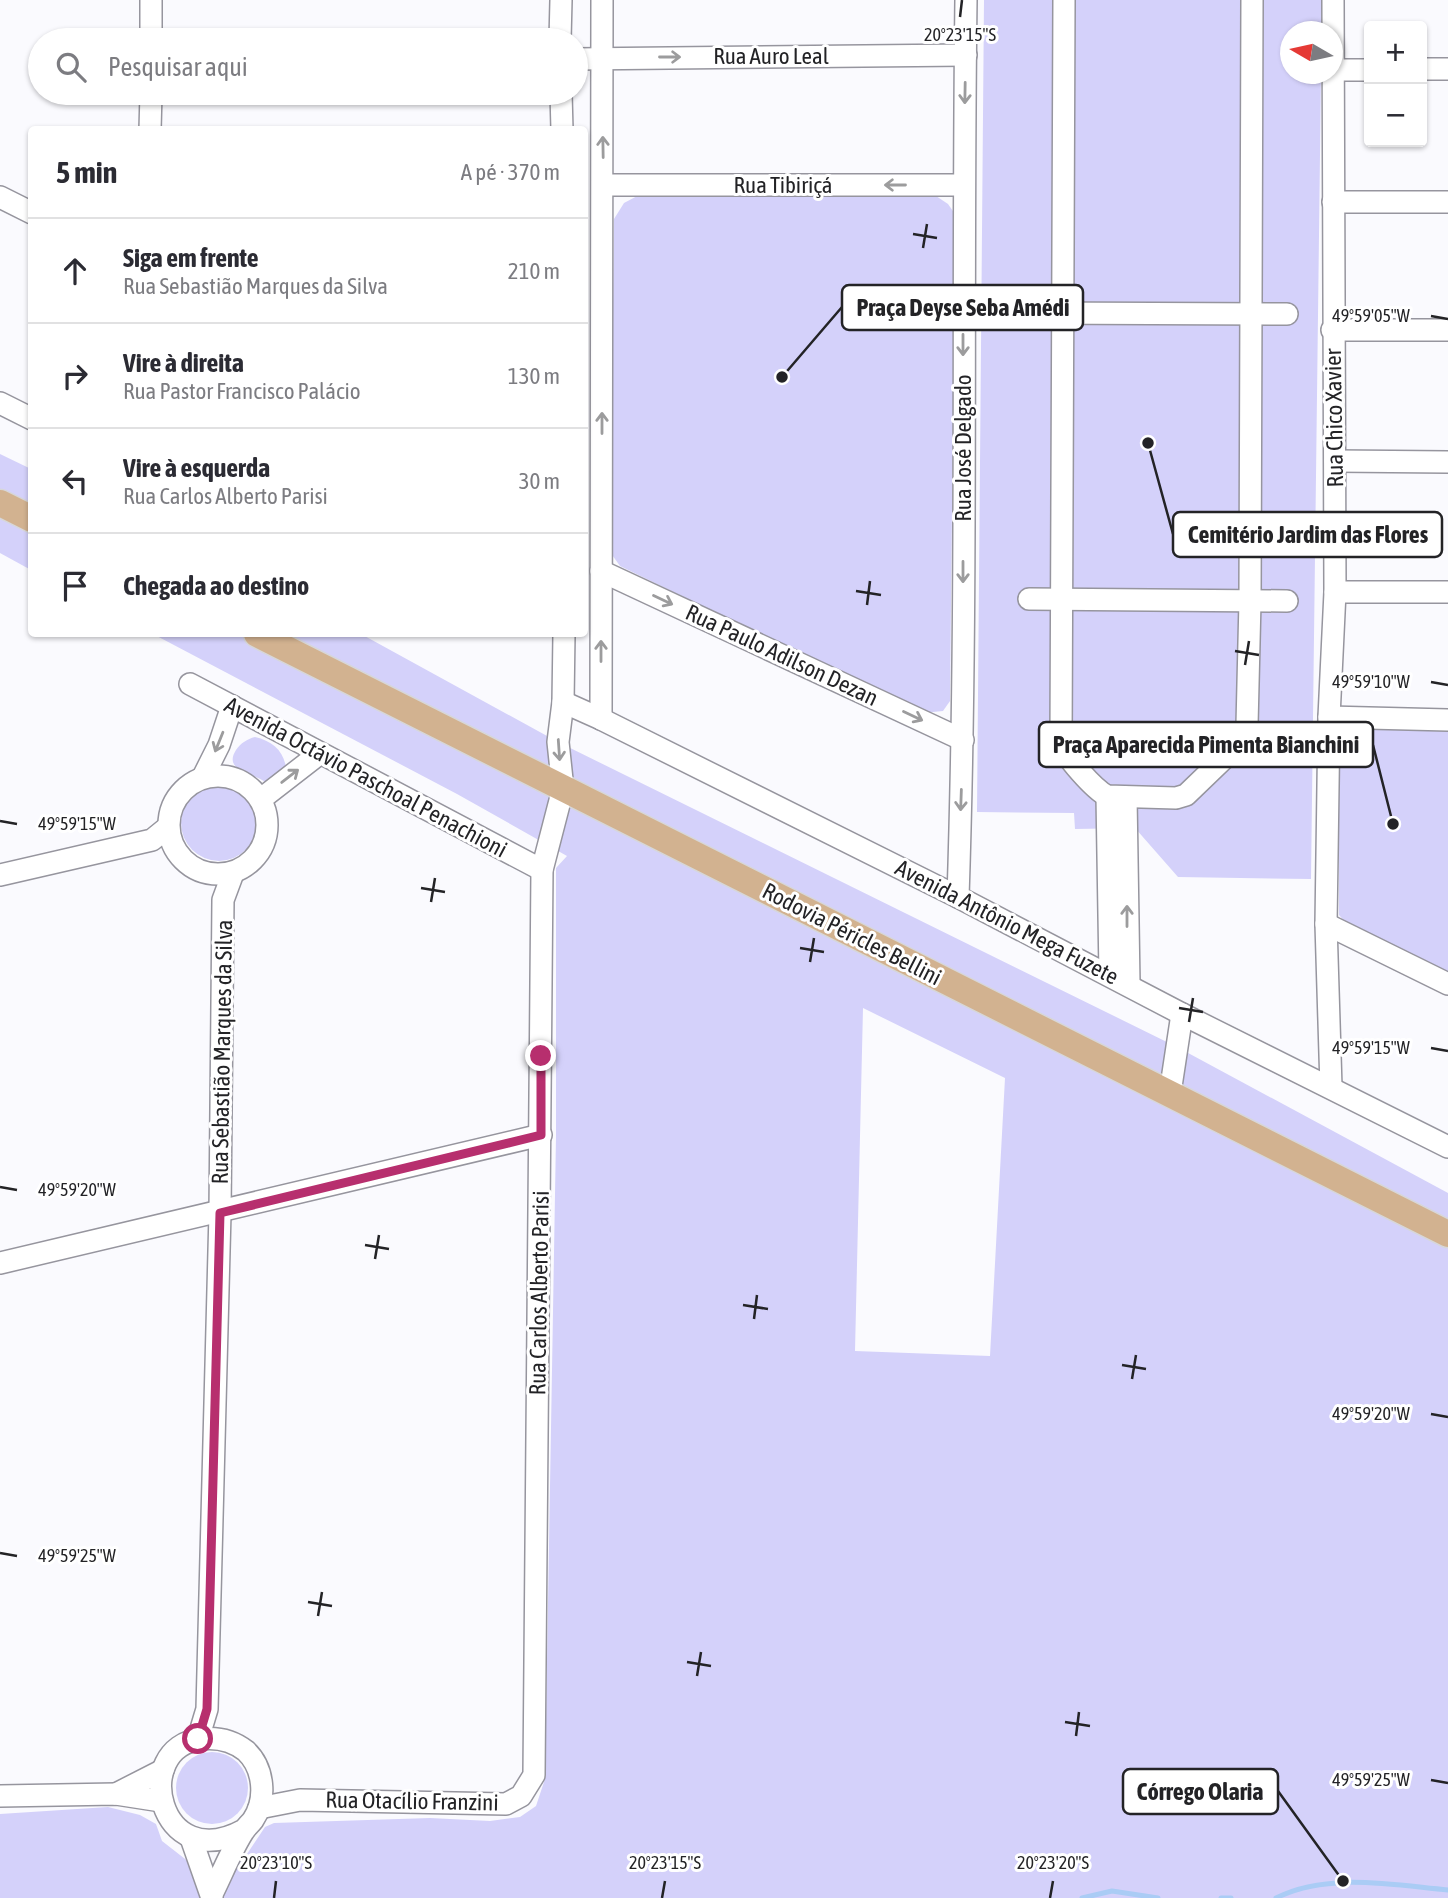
<!DOCTYPE html>
<html lang="pt">
<head>
<meta charset="utf-8">
<style>
  body { margin:0; font-family:"Asap Condensed",sans-serif; background:#f7f7f7; color:#2b2b33 }
  .controls { position:absolute; right:21px; top:21px; display:grid; overflow:hidden; border-radius:7px; box-shadow:0 2px 5px #0004 }
  .controls button { width:63px; height:63px; display:grid; place-items:center; padding:0; border:0; border-bottom:2px solid #e1e1e2; background:#fff; color:#2b2b33; font:35px sans-serif }
  .compass { position:absolute; left:1280px; top:21px; width:63px; height:63px; border-radius:50%; background:#fff; box-shadow:0 2px 5px #0004; rotate:279deg }
  .stop { position:absolute; width:21px; height:21px; margin:-16px; border:5px solid #b72f6e; border-radius:50%; background:#fff }
  .stop.end { background:#b72f6e; border-color:#fff; box-shadow:0 2px 7px #0008 }
  .list { margin:0; padding:0; list-style:none }
  h2 { display:flex; justify-content:space-between; align-items:center; height:91px; margin:0; padding:0 28px; font-size:30px }
  h2 small { font-size:23px; font-weight:400; color:#7c7c81 }
  .list li { display:grid; grid-template-columns:46px 1fr auto; gap:21px; align-items:center; box-sizing:border-box; height:105px; padding:0 28px; border-top:2px solid #e1e1e2 }
  .list b { display:block; font-size:26px; white-space:nowrap }
  .list p { margin:0; font-size:23px; white-space:nowrap; color:#7c7c81 }
  .list em { font-size:23px; font-style:normal; color:#7c7c81 }
  .icon { flex:none; width:38px; height:38px; fill:none; stroke:currentColor; stroke-width:2; stroke-linecap:round; stroke-linejoin:round }
  .map { position:relative; flex:none; width:1448px; height:1898px; overflow:hidden }
  .search { position:absolute; background:#fff; box-shadow:0 2px 5px #0004; left:28px; top:28px; width:560px; height:77px; display:flex; align-items:center; gap:18px; box-sizing:border-box; padding:0 24px; border-radius:38px; color:#7c7c81; font-size:26px }
  .panel { position:absolute; background:#fff; box-shadow:0 2px 5px #0004; left:28px; top:126px; width:560px; height:511px; border-radius:7px }
  .map>svg:first-child { display:block }
  .green { fill:#d4d1fa; fill-rule:evenodd }
  .lines { fill:none; stroke-linecap:round; stroke-linejoin:round }
  .stream { stroke:#aaccf5; stroke-width:5 }
  .minor-casing { stroke:#96959e; stroke-width:24 }
  .major-casing { stroke:#d7d7d8; stroke-width:29 }
  .minor { stroke:#fff; stroke-width:21 }
  .major { stroke:#d2b290; stroke-width:26 }
  .oneway { stroke:#9c9c9d }
  .route { stroke:#b72f6e; stroke-width:9 }
  .ticks { fill:none; stroke:#232326; stroke-width:2.5 }
  .labels { text-anchor:middle; dominant-baseline:central; stroke-width:6; stroke-linejoin:round; paint-order:stroke }
  .street-label { font-size:23px; fill:#232326; stroke:#fff }
  .ticks-label { font-size:18px; text-anchor:middle; fill:#232326; stroke:#fff; stroke-width:6; stroke-linejoin:round; paint-order:stroke }
  .leader { fill:none; stroke:#232326; stroke-width:2.5 }
  .callout-dot { fill:#232326; stroke:#fff; stroke-width:2.5 }
  .callout { fill:#fff; stroke:#232326; stroke-width:2.5 }
  .callout-label { font-size:24px; text-anchor:middle; font-weight:bold; fill:#232326 }
</style>
</head>
<body>
<div class="map">
<svg width="1448" height="1898" viewBox="0 0 1448 1898">
  <rect width="100%" height="100%" fill="#fafafe"/>
  <!-- green -->
  <g class="green">
    <polygon points="984,0 1322,0 1321,31 1290,32 1290,74 1321,74 1311,879 1178,877 1135,828 1075,829 1074,813 977,812"/>
    <polygon points="641,194 936,196 948,204 955,214 950,701 943,711 922,713 620,566 610,552 614,219 624,203"/>
    <polygon points="0,454 31,469 31,570 0,553"/>
    <path d="M153,634H361L558,742L1177,1047L1448,1193V1898H0V1814L108,1807L140,1815L156,1824L162,1841L189,1862L212,1894L245,1857L265,1827L274,1823L430,1818L490,1821L520,1817L536,1806L545,1779L556,1136V868L567,856L457,794ZM863,1008L1005,1078L990,1356L855,1351Z"/>
    <polygon points="1352,727 1448,729 1448,972 1346,923 1339,915 1339,746 1343,732"/>
    <path d="M255,737C272,741 283,750 286,767L266,783C256,773 222,772 236,750C241,743 247,739 255,737Z"/>
    <circle cx="219" cy="823" r="38"/>
    <circle cx="212" cy="1788" r="36"/>
  </g>
  <g class="lines">
    <!-- stream -->
    <g class="stream">
      <polyline points="1082,1898 1112,1891 1158,1898"/>
      <polyline points="1221,1898 1231,1898"/>
      <path d="M1276,1898C1327,1872 1393,1885 1448,1890"/>
    </g>
    <defs>
      <g id="minor">
        <polyline points="151,0 151,40"/>
        <path d="M1064,0L1061,743C1065,757 1094,789 1107,796L1176,798L1186,795L1239,744L1245,735L1247,725L1250,601L1252,0"/>
        <polyline points="560,40 561,0"/>
        <polyline points="576,59 966,55"/>
        <polyline points="1422,69 1448,69"/>
        <polyline points="1335,70 1369,70"/>
        <polyline points="561,93 562,130"/>
        <polyline points="150,130 151,93"/>
        <polyline points="603,185 964,185"/>
        <polyline points="0,197 32,213"/>
        <polyline points="1333,202 1448,202"/>
        <polyline points="1032,313 1287,314"/>
        <polyline points="1332,330 1448,330"/>
        <polyline points="0,403 32,419"/>
        <polyline points="1335,461 1448,462"/>
        <polyline points="601,571 963,740"/>
        <polyline points="1335,592 1448,592"/>
        <polyline points="1029,599 1287,601"/>
        <polyline points="190,684 542,870"/>
        <polyline points="563,702 601,719 958,897 1182,1014 1448,1147"/>
        <polyline points="1329,717 1448,720"/>
        <polyline points="601,719 602,0"/>
        <circle cx="218" cy="825" r="49"/>
        <polyline points="203,777 219,745 232,706"/>
        <polyline points="1107,796 1110,974"/>
        <polyline points="1126,797 1129,984"/>
        <polyline points="261,799 319,754"/>
        <polyline points="0,875 152,840 168,827"/>
        <path d="M958,897C968,598 962,299 966,0"/>
        <polyline points="1326,924 1448,984"/>
        <polyline points="1331,1087 1326,924 1329,717 1335,592 1333,0"/>
        <polyline points="1170,1093 1182,1014"/>
        <polyline points="0,1263 541,1135"/>
        <polyline points="198,1739 207,1709 220,1213 223,900 233,873"/>
        <polyline points="116,1794 163,1770"/>
        <polyline points="0,1796 116,1794 161,1801"/>
        <polyline points="259,1808 300,1800 506,1804 521,1796 534,1775 542,870 563,789 558,742 563,702 564,634"/>
        <polyline points="191,1838 212,1898"/>
        <path d="M212,1894C222,1874 231,1851 243,1832C246,1827 250,1824 253,1820C267,1799 264,1768 246,1751C232,1740 218,1737 201,1739C130,1747 158,1877 244,1830"/>
      </g>
      <g id="major">
        <polyline points="0,503 32,519"/>
        <polyline points="257,634 1448,1234"/>
      </g>
    </defs>
    <!-- minor casing -->
    <use href="#minor" class="minor-casing"/>
    <!-- major casing -->
    <use href="#major" class="major-casing"/>
    <!-- minor -->
    <use href="#minor" class="minor"/>
    <!-- major -->
    <use href="#major" class="major"/>
  </g>
  <!-- one-way arrows -->
  <defs><path id="oneway-shaft" d="M-6 0H5M1.5-3L5.5 0L1.5 3" fill="none" stroke-width="1.6" stroke-linecap="round" stroke-linejoin="round" transform="scale(1.75)"/></defs>
  <g class="oneway">
    <use href="#oneway-shaft" transform="translate(670 57)"/>
    <use href="#oneway-shaft" transform="translate(965 93) rotate(91)"/>
    <use href="#oneway-shaft" transform="translate(603 147) rotate(-91)"/>
    <use href="#oneway-shaft" transform="translate(895 185) rotate(-180)"/>
    <use href="#oneway-shaft" transform="translate(963 345) rotate(90)"/>
    <use href="#oneway-shaft" transform="translate(602 423) rotate(-90)"/>
    <use href="#oneway-shaft" transform="translate(963 572) rotate(90)"/>
    <use href="#oneway-shaft" transform="translate(663 600) rotate(25)"/>
    <use href="#oneway-shaft" transform="translate(601 651) rotate(-90)"/>
    <use href="#oneway-shaft" transform="translate(913 716) rotate(25)"/>
    <use href="#oneway-shaft" transform="translate(219 742) rotate(112)"/>
    <use href="#oneway-shaft" transform="translate(559 750) rotate(86)"/>
    <use href="#oneway-shaft" transform="translate(290 776) rotate(-38)"/>
    <use href="#oneway-shaft" transform="translate(961 800) rotate(92)"/>
    <use href="#oneway-shaft" transform="translate(1127 916) rotate(-90)"/>
  </g>
  <g class="lines">
    <!-- route -->
    <polyline class="route" points="198,1739 207,1709 220,1213 541,1135 541,1056"/>
  </g>
  <!-- ticks -->
  <path class="ticks" d="M960,17L962,0M913,234L937,238M923,248L927,224M1431,316L1448,319M856,591L881,595M867,605L870,581M1235,651L1259,655M1245,665L1249,641M1431,682L1448,685M0,821L17,824M421,888L445,892M431,902L435,878M800,948L824,952M810,962L814,938M1179,1008L1203,1012M1189,1022L1193,998M1431,1048L1448,1051M0,1187L17,1190M365,1245L389,1249M375,1259L379,1235M743,1305L768,1309M754,1319L757,1295M1122,1365L1146,1369M1132,1379L1136,1355M1431,1414L1448,1417M0,1553L17,1556M308,1602L332,1606M318,1616L322,1592M687,1662L711,1666M697,1676L701,1652M1065,1722L1090,1726M1076,1736L1079,1712M1431,1780L1448,1783M274,1898L276,1881M662,1898L665,1881M1050,1898L1053,1881"/>
  <g class="labels">
    <!-- street labels -->
    <g class="street-label">
      <text x="771" y="56">Rua Auro Leal</text>
      <text x="783" y="185">Rua Tibiriçá</text>
      <text transform="translate(1334 418) rotate(-91)">Rua Chico Xavier</text>
      <text transform="translate(963 448) rotate(-90)">Rua José Delgado</text>
      <text transform="translate(782 655) rotate(25)">Rua Paulo Adilson Dezan</text>
      <text transform="translate(366 777) rotate(28)">Avenida Octávio Paschoal Penachioni</text>
      <text transform="translate(1007 922) rotate(27)">Avenida Antônio Mega Fuzete</text>
      <text transform="translate(852 934) rotate(27)">Rodovia Péricles Bellini</text>
      <text transform="translate(222 1052) rotate(-89)">Rua Sebastião Marques da Silva</text>
      <text transform="translate(539 1293) rotate(-89)">Rua Carlos Alberto Parisi</text>
      <text transform="translate(412 1801) rotate(1)">Rua Otacílio Franzini</text>
    </g>
  </g>
  <g class="ticks-label">
    <text x="960" y="41">20°23'15"S</text>
    <text x="1371" y="322">49°59'05"W</text>
    <text x="1371" y="688">49°59'10"W</text>
    <text x="77" y="830">49°59'15"W</text>
    <text x="1371" y="1054">49°59'15"W</text>
    <text x="77" y="1196">49°59'20"W</text>
    <text x="1371" y="1420">49°59'20"W</text>
    <text x="77" y="1562">49°59'25"W</text>
    <text x="1371" y="1786">49°59'25"W</text>
    <text x="276" y="1869">20°23'10"S</text>
    <text x="665" y="1869">20°23'15"S</text>
    <text x="1053" y="1869">20°23'20"S</text>
  </g>
  <!-- callouts -->
  <path class="leader" d="M782 377L842 307M1148 443L1173 534M1393 824L1373 745M1343 1881L1278 1791"/>
  <g class="callout-dot">
    <circle cx="782" cy="377" r="7"/>
    <circle cx="1148" cy="443" r="7"/>
    <circle cx="1393" cy="824" r="7"/>
    <circle cx="1343" cy="1881" r="7"/>
  </g>
  <g class="callout">
    <rect x="842" y="285" width="241" height="45" rx="7"/>
    <rect x="1173" y="512" width="269" height="45" rx="7"/>
    <rect x="1039" y="722" width="334" height="45" rx="7"/>
    <rect x="1123" y="1769" width="155" height="45" rx="7"/>
  </g>
  <g class="callout-label">
    <text x="963" y="316">Praça Deyse Seba Amédi</text>
    <text x="1308" y="543">Cemitério Jardim das Flores</text>
    <text x="1206" y="753">Praça Aparecida Pimenta Bianchini</text>
    <text x="1200" y="1800">Córrego Olaria</text>
  </g>
</svg>
<div class="controls">
<button>+</button>
<button>−</button>
</div>
<svg class="compass" viewBox="-18 -18 36 36"><path d="M0-13l5 13h-10z" fill="#e53935"/><path d="M0 13l5-13h-10z" fill="#7c7c81"/></svg>
<div class="stop" style="left:198px;top:1739px"></div>
<div class="stop end" style="left:541px;top:1056px"></div>
<div class="search"><svg class="icon" aria-label="search" viewBox="0 0 24 24"><circle cx="10" cy="10" r="6"/><path d="M15 15l6 6"/></svg>Pesquisar aqui</div>
<section class="panel">
<h2>5 min<small>A pé · 370 m</small></h2>
<ul class="list">
<li><svg class="icon" aria-label="ahead" viewBox="0 0 24 24"><path d="M12 20V5M6 11l6-6 6 6"/></svg><div><b>Siga em frente</b><p>Rua Sebastião Marques da Silva</p></div><em>210 m</em></li>
<li><svg class="icon" aria-label="right" viewBox="0 0 24 24"><path d="M7 20v-9h11M14 6l5 5-5 5"/></svg><div><b>Vire à direita</b><p>Rua Pastor Francisco Palácio</p></div><em>130 m</em></li>
<li><svg class="icon" aria-label="left" viewBox="0 0 24 24"><path d="M17 20v-9H6M10 6l-5 5 5 5"/></svg><div><b>Vire à esquerda</b><p>Rua Carlos Alberto Parisi</p></div><em>30 m</em></li>
<li><svg class="icon" aria-label="arrive" viewBox="0 0 24 24"><path d="M6 21V4h12l-3 4 3 4H6"/></svg><div><b>Chegada ao destino</b></div></li>
</ul>
</section>
</div>
</body>
</html>
